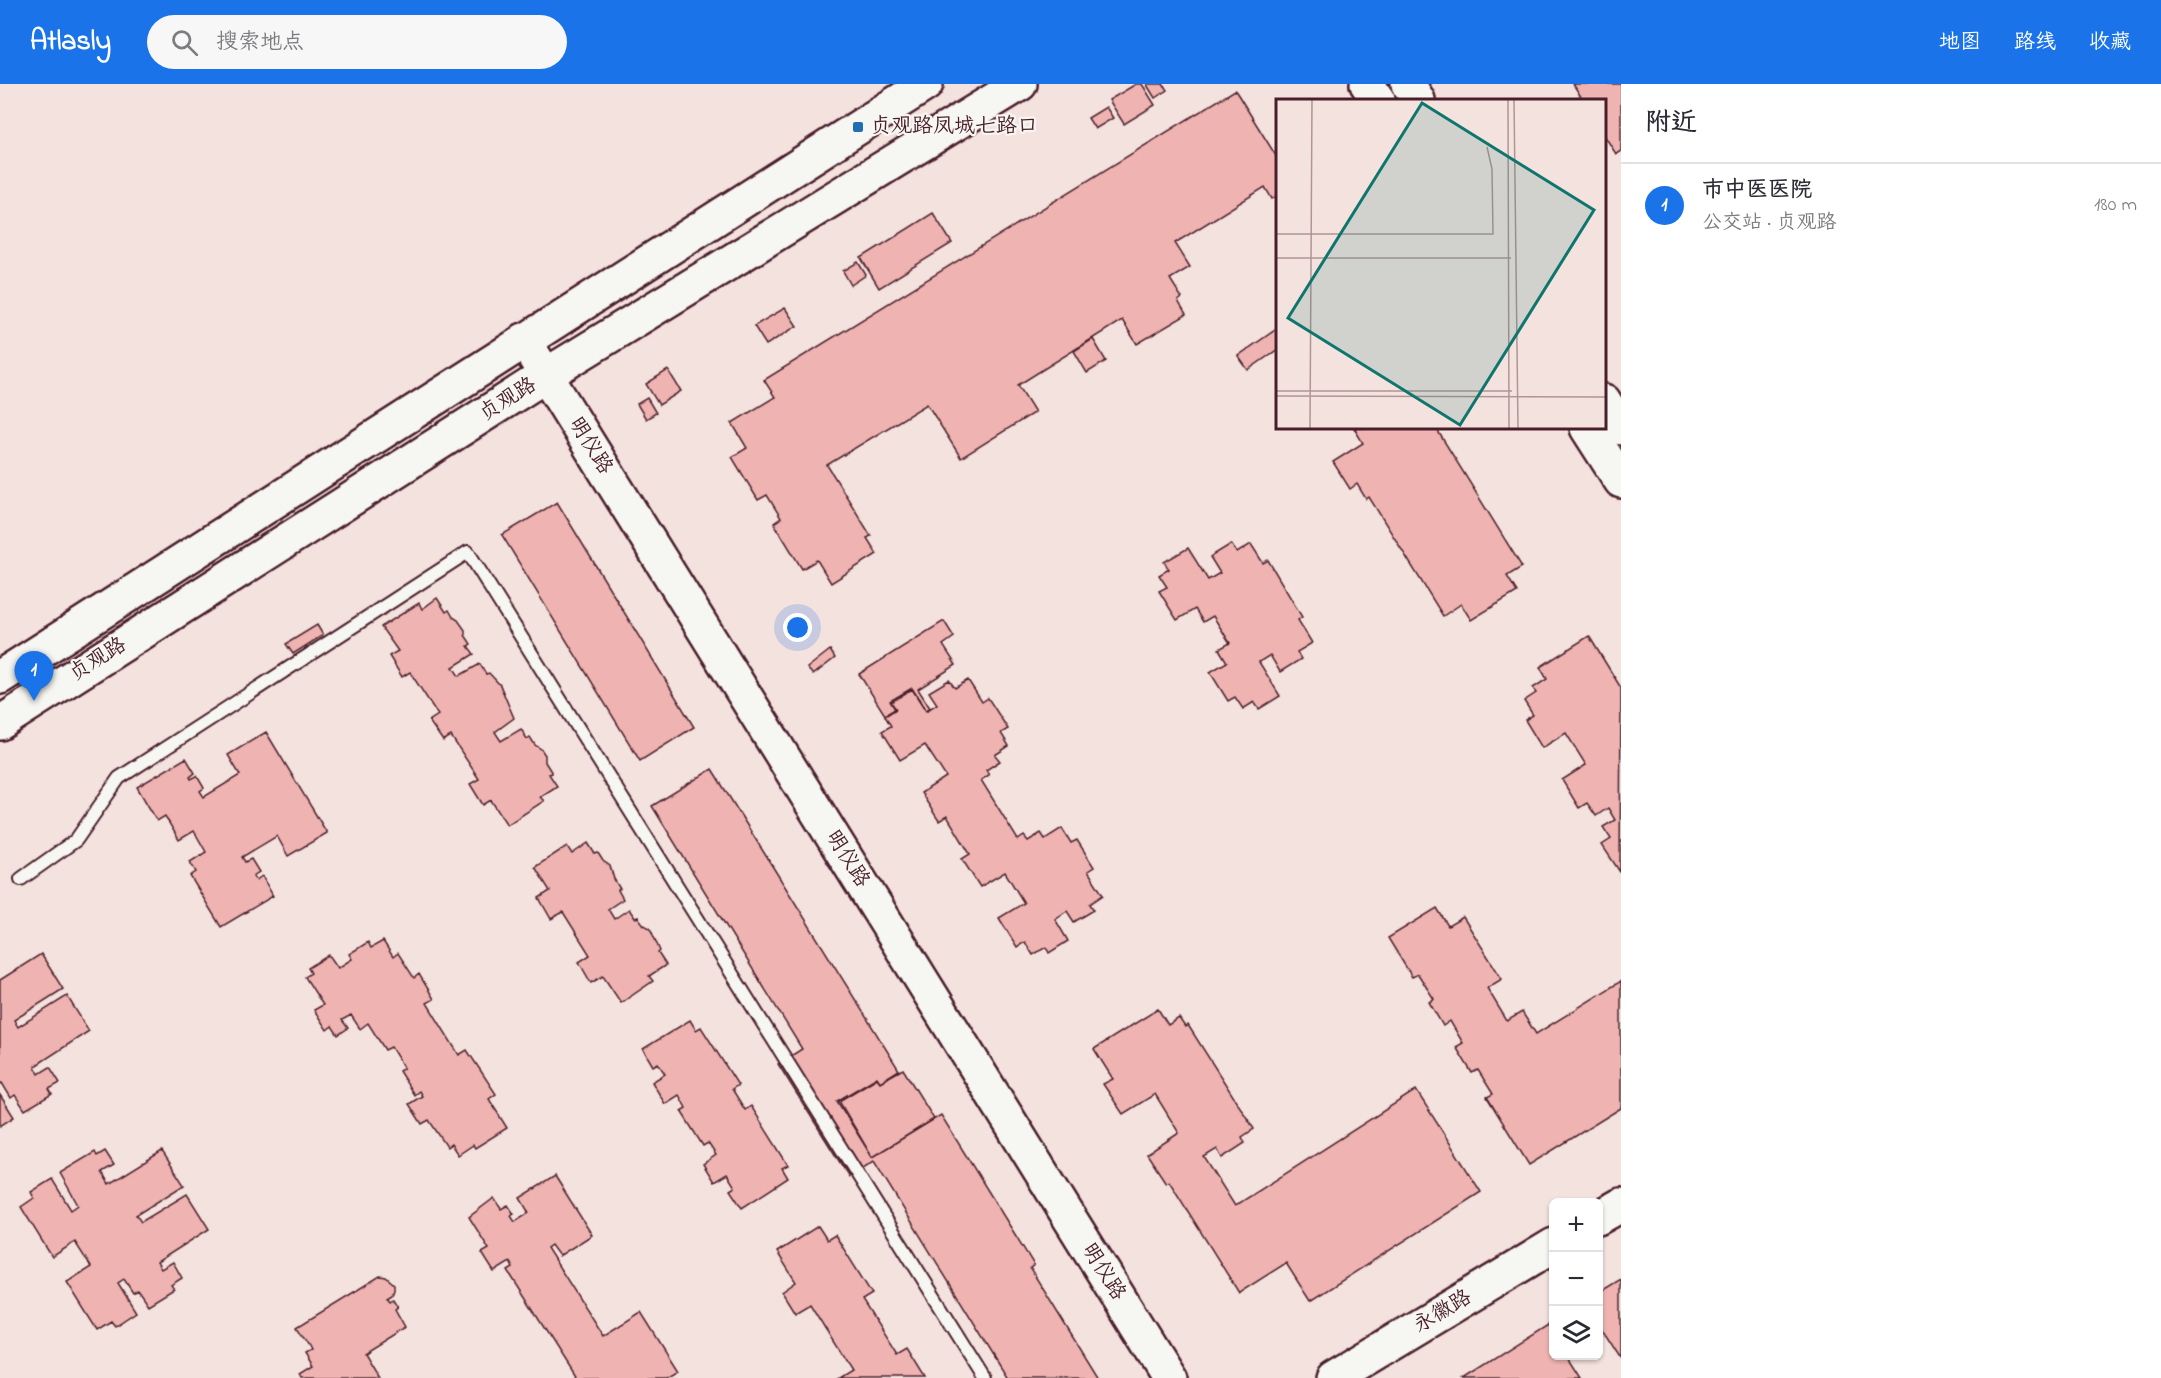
<!DOCTYPE html>
<html lang="zh">
<head>
<meta charset="utf-8">
<style>
  body { margin:0; font-family:"Indie Flower","LXGW WenKai TC",sans-serif; background:#f7f7f7; color:#2b2b33 }
  .controls { position:absolute; right:18px; bottom:18px; display:grid; overflow:hidden; border-radius:9px; box-shadow:0 2px 4px #0004 }
  .controls button { width:54px; height:54px; display:grid; place-items:center; padding:0; border:0; border-bottom:2px solid #e1e1e2; background:#fff; color:#2b2b33; font:30px sans-serif }
  .you { position:absolute; left:798px; top:544px; width:21px; height:21px; margin:-15px; border:4px solid #fff; border-radius:50%; background:#1a73e8; box-shadow:0 0 0 9px #1a73e833 }
  .badge { display:grid; place-items:center; width:39px; height:39px; border-radius:50%; background:#1a73e8; color:#fff; font-size:20px; font-weight:700 }
  .pin { position:absolute; translate:-50% -50px; filter:drop-shadow(0 2px 3px #0008) }
  .pin::after { content:''; position:absolute; top:32px; width:21px; height:18px; background:inherit; clip-path:polygon(0 0,100% 0,50% 100%) }
  .list { margin:0; padding:0; list-style:none }
  h2 { display:flex; justify-content:space-between; align-items:center; height:78px; margin:0; padding:0 24px; font-size:26px }
  h2 small { font-size:20px; font-weight:400; color:#7c7c81 }
  .list li { display:grid; grid-template-columns:39px 1fr auto; gap:18px; align-items:center; box-sizing:border-box; height:84px; padding:0 24px; border-top:2px solid #e1e1e2 }
  .list b { display:block; font-size:22px; white-space:nowrap }
  .list p { margin:0; font-size:20px; white-space:nowrap; color:#7c7c81 }
  .list em { font-size:20px; font-style:normal; color:#7c7c81 }
  .icon { flex:none; width:33px; height:33px; fill:none; stroke:currentColor; stroke-width:2; stroke-linecap:round; stroke-linejoin:round }
  .map { position:relative; flex:none; width:1621px; height:1294px; overflow:hidden }
  header { display:flex; align-items:center; gap:36px; box-sizing:border-box; height:84px; padding:0 30px; background:#1a73e8; color:#fff }
  header strong { font-size:28px }
  nav { display:flex; gap:33px; margin-inline-start:auto; font-size:21px }
  .search { width:420px; height:54px; background:#f7f7f7; display:flex; align-items:center; gap:15px; box-sizing:border-box; padding:0 21px; border-radius:33px; color:#7c7c81; font-size:22px }
  main { display:flex }
  aside { flex:1; background:#fff }
  .map>svg:first-child { display:block }
  .building { fill:#efb4b1; stroke:#4a1f2b; stroke-width:1.5 }
  .lines { fill:none; stroke-linecap:round; stroke-linejoin:round }
  .lane-casing { stroke:#4a1f2b; stroke-width:16 }
  .secondary-casing { stroke:#4a1f2b; stroke-width:38 }
  .lane { stroke:#f6f6f2; stroke-width:12 }
  .secondary { stroke:#f6f6f2; stroke-width:33 }
  .poi-dot { fill:#1f6fb2; stroke:#f6f6f2; stroke-width:2 }
  .labels { text-anchor:middle; dominant-baseline:central; stroke-width:4.5; stroke-linejoin:round; paint-order:stroke }
  .poi-label { font-size:21px; fill:#4a1f2b; stroke:#f6f6f2; text-anchor:start }
  .street-label { font-size:21px; fill:#4a1f2b; stroke:#f6f6f2 }
  .inset-road { fill:none; stroke:#b09496; stroke-width:1.5 }
  .view { fill:#0f766e; fill-opacity:0.15; stroke:#0f766e; stroke-width:3 }
  .inset-edge { fill:none; stroke:#4a1f2b; stroke-width:3 }
</style>
</head>
<body>
<header>
<strong>Atlasly</strong>
<div class="search"><svg class="icon" aria-label="search" viewBox="0 0 24 24"><circle cx="10" cy="10" r="6"/><path d="M15 15l6 6"/></svg>搜索地点</div>
<nav><a>地图</a><a>路线</a><a>收藏</a></nav>
</header>
<main>
<div class="map">
<svg width="1621" height="1294" viewBox="0 0 1621 1294">
  <rect width="100%" height="100%" fill="#f4e2de"/>
  <filter id="ink" filterUnits="userSpaceOnUse"><feTurbulence type="fractalNoise" baseFrequency=".0167" numOctaves="2"/><feDisplacementMap in="SourceGraphic" scale="12" xChannelSelector="R" yChannelSelector="G"/><feConvolveMatrix kernelMatrix="1 2 1 2 8 2 1 2 1" color-interpolation-filters="sRGB"/></filter>
  <g filter="url(#ink)">
    <!-- building -->
    <g class="building">
      <polygon points="1136,0 1142,0 1155,21 1124,40 1109,16"/>
      <polygon points="1148,0 1163,0 1167,6 1155,14 1147,1"/>
      <polygon points="1573,0 1621,0 1621,67 1616,70 1604,51 1604,16 1583,16"/>
      <polygon points="1235,6 1278,75 1278,111 1272,115 1265,103 1175,159 1190,183 1170,195 1182,214 1178,217 1186,231 1137,260 1122,236 1018,301 1035,328 961,374 927,320 827,381 871,452 867,454 877,470 831,499 817,476 802,485 774,439 781,434 767,411 758,416 732,373 747,364 732,339 775,313 764,296"/>
      <polygon points="1106,23 1113,34 1095,45 1088,34"/>
      <polygon points="933,129 952,159 879,204 861,174"/>
      <polygon points="858,178 866,191 851,201 843,187"/>
      <polygon points="785,224 797,242 766,261 754,242"/>
      <polygon points="1278,244 1278,265 1248,286 1238,272"/>
      <polygon points="1093,255 1106,277 1087,289 1074,267"/>
      <polygon points="668,286 681,307 659,321 646,300"/>
      <polygon points="647,314 656,329 646,335 637,320"/>
      <polygon points="1354,344 1436,344 1522,483 1507,492 1517,508 1471,536 1461,520 1443,532 1369,413 1366,415 1357,400 1350,405 1333,378 1363,359"/>
      <polygon points="557,418 694,643 640,677 502,451"/>
      <polygon points="1231,460 1237,469 1251,460 1263,479 1268,476 1302,533 1298,536 1312,559 1297,568 1301,575 1280,588 1270,571 1259,578 1280,612 1259,625 1254,618 1243,625 1235,613 1228,617 1210,588 1227,578 1219,565 1230,559 1213,532 1203,538 1195,525 1177,536 1159,507 1167,503 1159,491 1169,485 1164,478 1188,464 1208,496 1220,489 1210,473"/>
      <polygon points="437,514 446,528 449,526 453,533 458,536 465,546 465,551 471,560 468,562 474,570 453,583 459,592 480,580 486,590 489,589 500,601 514,634 495,648 501,657 521,645 527,655 530,653 535,661 541,665 545,671 545,678 552,689 549,690 557,702 540,713 544,717 507,741 491,716 483,721 470,700 479,695 451,652 443,657 429,637 438,631 410,588 402,593 389,572 398,567 381,543 419,519 422,525"/>
      <polygon points="944,537 954,553 943,561 956,581 918,605 930,624 926,626 912,604 890,617 895,625 885,631 859,590"/>
      <polygon points="317,541 323,551 293,570 286,560"/>
      <polygon points="1589,552 1621,604 1620,788 1602,761 1611,755 1603,743 1615,736 1608,724 1596,732 1587,719 1579,724 1562,696 1586,681 1566,649 1542,664 1525,636 1533,631 1524,617 1536,609 1533,604 1547,595 1540,583"/>
      <polygon points="830,566 835,574 813,591 807,584"/>
      <polygon points="949,596 955,604 968,596 982,618 988,614 1008,645 1001,649 1009,662 995,671 1000,677 986,686 989,691 981,696 1018,756 1024,752 1028,757 1041,749 1045,755 1062,744 1071,759 1077,756 1094,783 1088,787 1103,811 1090,820 1094,826 1074,838 1067,827 1055,835 1068,857 1049,869 1046,863 1033,871 1025,858 1017,863 999,834 1024,819 1005,788 980,803 962,775 970,770 947,732 939,737 921,709 946,693 925,661 900,676 882,647 891,642 885,632 896,625 891,618 912,605 926,627 937,620 929,608"/>
      <polygon points="266,648 327,749 288,772 277,752 242,773 245,778 251,775 259,788 253,792 256,796 262,792 273,812 221,843 190,792 196,788 190,778 206,768 194,747 179,756 165,732 157,737 137,703 186,674 195,689 190,693 191,695 197,692 204,704 200,707 204,713 240,691 228,671"/>
      <polygon points="712,685 899,986 880,998 877,993 837,1017 872,1073 941,1031 1034,1181 1030,1184 1098,1294 1008,1294 874,1077 849,1093 778,980 802,965 652,722"/>
      <polygon points="588,759 595,770 598,769 603,777 610,782 614,795 620,805 618,806 623,815 608,825 614,835 629,825 635,834 638,833 644,841 650,844 660,867 658,869 666,881 649,892 653,897 621,919 603,892 591,899 579,878 590,871 563,828 551,835 539,814 550,807 535,783 567,762 572,770"/>
      <polygon points="1437,824 1448,842 1463,833 1502,895 1487,904 1507,937 1522,928 1536,950 1621,897 1621,1024 1529,1081 1487,1013 1493,1010 1478,986 1472,989 1456,963 1463,959 1450,937 1443,942 1429,918 1434,915 1418,890 1412,893 1388,854"/>
      <polygon points="383,857 393,873 398,869 414,894 419,890 434,915 427,919 459,971 467,966 496,1010 489,1015 507,1044 475,1064 473,1061 458,1071 451,1060 447,1063 429,1036 422,1040 409,1020 422,1012 419,1007 414,1011 399,987 404,984 391,963 385,966 368,939 360,945 351,931 342,936 348,944 338,951 332,942 327,946 314,926 323,921 305,893 311,889 308,884 329,871 338,884 352,875 349,870 368,858 371,864"/>
      <polygon points="41,870 63,905 14,936 18,943 67,912 89,947 35,982 39,990 50,983 60,999 49,1005 52,1010 25,1026 15,1011 11,1014 2,999 0,1000 0,896"/>
      <polygon points="1158,925 1168,941 1179,934 1185,943 1188,941 1254,1045 1242,1053 1245,1059 1222,1074 1217,1065 1204,1073 1235,1122 1416,1006 1481,1108 1310,1217 1286,1179 1239,1209 1169,1097 1166,1099 1147,1070 1179,1049 1155,1010 1123,1030 1103,1000 1113,995 1094,965"/>
      <polygon points="690,936 696,946 701,943 738,1001 732,1005 745,1026 751,1022 788,1081 782,1084 788,1094 742,1124 730,1106 735,1103 727,1090 714,1098 703,1080 716,1071 708,1059 703,1062 681,1027 686,1024 679,1011 665,1020 652,998 665,990 658,979 653,982 643,965"/>
      <polygon points="903,985 934,1035 872,1073 839,1017 877,994 880,998"/>
      <polygon points="0,1011 14,1033 0,1042"/>
      <polygon points="105,1067 114,1081 102,1088 109,1100 162,1067 184,1101 136,1131 141,1138 187,1110 209,1145 157,1178 161,1185 173,1178 182,1194 171,1201 174,1205 148,1221 138,1206 133,1209 124,1195 118,1199 136,1228 115,1242 111,1237 97,1246 67,1198 91,1183 75,1158 52,1173 21,1123 34,1114 31,1108 52,1095 71,1126 78,1121 60,1089 95,1068 97,1072"/>
      <polygon points="555,1092 592,1151 559,1172 551,1161 547,1164 603,1252 641,1228 678,1287 666,1294 576,1294 508,1187 513,1184 510,1178 494,1188 482,1169 489,1165 469,1133 494,1114 501,1125 508,1121 514,1130 511,1132 515,1138 529,1129 520,1114"/>
      <polygon points="818,1142 827,1156 835,1151 872,1210 862,1216 897,1271 907,1265 925,1294 838,1294 851,1286 810,1220 795,1229 782,1208 796,1198 777,1168"/>
      <polygon points="380,1192 386,1193 394,1200 394,1205 392,1210 387,1213 390,1217 393,1215 398,1223 395,1225 405,1243 363,1269 378,1294 302,1294 300,1290 313,1282 305,1269 311,1266 309,1262 297,1243"/>
      <polygon points="1621,1195 1621,1275 1598,1239 1598,1209"/>
      <polygon points="1548,1241 1554,1249 1554,1272 1568,1272 1582,1294 1464,1294"/>
    </g>
    <g class="lines">
      <defs>
        <polyline id="lane" points="21,795 76,756 119,694 468,468 985,1294"/>
        <g id="secondary">
          <polyline points="1367,0 1378,16"/>
          <polyline points="1408,0 1418,16"/>
          <polyline points="524,256 1169,1294"/>
          <polyline points="1604,317 1621,344"/>
          <polyline points="1587,344 1621,397"/>
          <polyline points="0,593 926,0"/>
          <polyline points="0,639 546,291 1020,0"/>
          <polyline points="1598,1134 1621,1121"/>
          <polyline points="1333,1294 1554,1161"/>
        </g>
      </defs>
      <!-- lane casing -->
      <use href="#lane" class="lane-casing"/>
      <!-- secondary casing -->
      <use href="#secondary" class="secondary-casing"/>
      <!-- lane -->
      <use href="#lane" class="lane"/>
      <!-- secondary -->
      <use href="#secondary" class="secondary"/>
    </g>
  </g>
  <!-- markers -->
  <rect class="poi-dot" x="852" y="37" width="12" height="12" rx="3"/>
  <g class="labels">
    <!-- poi labels -->
    <g class="poi-label">
      <text x="870" y="43">贞观路凤城七路口</text>
    </g>
    <!-- street labels -->
    <g class="street-label">
      <text transform="translate(508 316) rotate(-32)">贞观路</text>
      <text transform="translate(590 362) rotate(58)">明仪路</text>
      <text transform="translate(98 576) rotate(-32)">贞观路</text>
      <text transform="translate(847 775) rotate(58)">明仪路</text>
      <text transform="translate(1103 1188) rotate(58)">明仪路</text>
      <text transform="translate(1443 1228) rotate(-31)">永徽路</text>
    </g>
  </g>
  <!-- overview -->
  <g transform="translate(1276 15)">
    <rect width="330" height="330" fill="#f4e2de"/>
    <path class="inset-road" d="M232,1L233,329M238,1L242,329M0,135H217L216,70L211,48M0,159H235M0,292H236M0,297L330,298M34,329L36,1"/>
    <path class="view" d="M146,4L318,111L184,326L12,219Z"/>
    <rect width="330" height="330" class="inset-edge"/>
  </g>
</svg>
<div class="controls">
<button>+</button>
<button>−</button>
<button><svg class="icon" aria-label="layers" viewBox="0 0 24 24"><path d="M12 4l9 5-9 5-9-5zM3 14l9 5 9-5"/></svg></button>
</div>
<div class="you"></div>
<div class="pin badge" style="left:34px;top:617px">1</div>
</div>
<aside>
<h2>附近<small></small></h2>
<ul class="list">
<li><span class="badge">1</span><div><b>市中医医院</b><p>公交站 · 贞观路</p></div><em>180 m</em></li>
</ul>
</aside>
</main>
</body>
</html>
